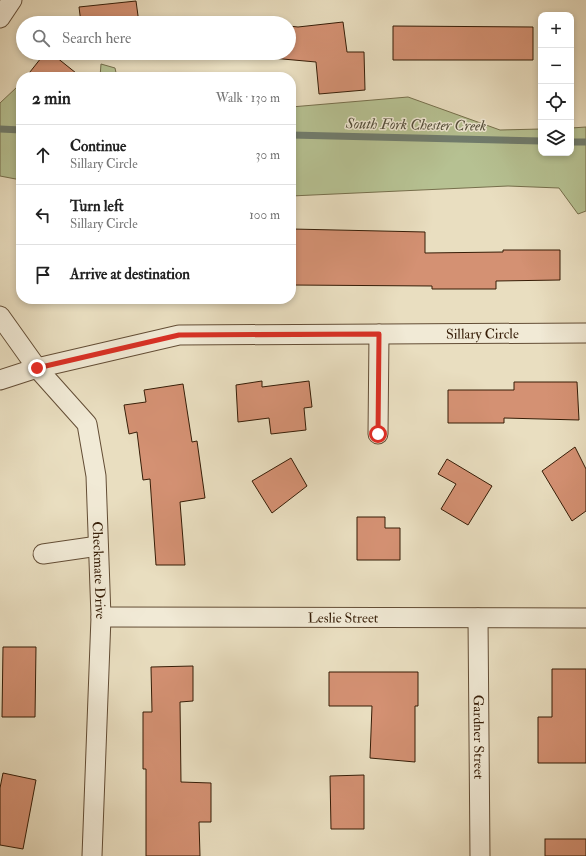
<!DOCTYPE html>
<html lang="en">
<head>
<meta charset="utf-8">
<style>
  body { margin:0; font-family:"IM FELL Double Pica",serif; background:#f2f2f2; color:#222 }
  .controls { position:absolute; right:12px; top:12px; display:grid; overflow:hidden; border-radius:8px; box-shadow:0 2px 6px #0003 }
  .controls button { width:36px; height:36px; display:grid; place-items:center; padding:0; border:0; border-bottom:1px solid #e0e0e0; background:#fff; color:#222; font:20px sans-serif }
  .stop { position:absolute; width:12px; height:12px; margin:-9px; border:3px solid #d93025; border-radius:50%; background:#fff }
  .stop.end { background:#d93025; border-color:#fff; box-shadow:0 1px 4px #0008 }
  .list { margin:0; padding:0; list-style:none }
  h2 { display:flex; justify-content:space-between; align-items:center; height:52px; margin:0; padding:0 16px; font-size:17px }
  h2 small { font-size:13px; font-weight:400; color:#767676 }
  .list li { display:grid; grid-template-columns:26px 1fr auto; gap:12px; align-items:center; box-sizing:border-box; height:60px; padding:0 16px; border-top:1px solid #e0e0e0 }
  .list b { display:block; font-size:15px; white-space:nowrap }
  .list p { margin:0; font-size:13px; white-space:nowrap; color:#767676 }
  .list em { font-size:13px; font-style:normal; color:#767676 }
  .icon { flex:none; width:22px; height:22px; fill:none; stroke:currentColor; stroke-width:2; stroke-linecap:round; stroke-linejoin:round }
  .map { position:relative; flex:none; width:586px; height:856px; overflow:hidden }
  .search { position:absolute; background:#fff; box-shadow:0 2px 6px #0003; left:16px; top:16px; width:280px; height:44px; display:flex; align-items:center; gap:10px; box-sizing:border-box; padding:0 14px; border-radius:22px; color:#767676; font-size:15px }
  .panel { position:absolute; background:#fff; box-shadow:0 2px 6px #0003; left:16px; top:72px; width:280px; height:232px; border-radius:16px }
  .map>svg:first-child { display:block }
  .green { fill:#b6c192; stroke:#766f4c }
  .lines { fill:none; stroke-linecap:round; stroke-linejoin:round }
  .stream { stroke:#707c6d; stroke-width:7 }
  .building { fill:#d49173; stroke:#361d07 }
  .minor-casing { stroke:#634d35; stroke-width:21 }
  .minor { stroke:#f1ead6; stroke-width:19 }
  .route { stroke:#d93025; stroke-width:5 }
  .labels { text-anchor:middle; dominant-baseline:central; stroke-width:3; stroke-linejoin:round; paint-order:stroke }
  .street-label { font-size:14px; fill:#361d07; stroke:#f1ead6 }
  .water-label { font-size:15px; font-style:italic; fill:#534d3a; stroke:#f1ead6 }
</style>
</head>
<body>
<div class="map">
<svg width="586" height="856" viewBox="0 0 586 856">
  <rect width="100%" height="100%" fill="#e9dec0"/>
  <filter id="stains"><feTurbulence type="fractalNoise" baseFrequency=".005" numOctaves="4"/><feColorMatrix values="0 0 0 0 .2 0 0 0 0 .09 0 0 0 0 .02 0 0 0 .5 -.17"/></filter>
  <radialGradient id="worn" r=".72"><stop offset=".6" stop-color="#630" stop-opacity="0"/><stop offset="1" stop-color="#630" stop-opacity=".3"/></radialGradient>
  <!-- green -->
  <g class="green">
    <polygon points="101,64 115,68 117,77 100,77"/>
    <polygon points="17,87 21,88 21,180 0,176 0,103"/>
    <polygon points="408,97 500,130 541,129 541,153 571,153 571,128 586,127 586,211 578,214 559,188 508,186 291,196 291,107"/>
  </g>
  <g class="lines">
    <!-- stream -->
    <g class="stream">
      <polyline points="0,129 21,130"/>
      <polyline points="291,135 541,141"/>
      <polyline points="571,142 586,142"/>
    </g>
  </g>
  <!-- building -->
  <g class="building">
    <polygon points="136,1 139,23 81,23 79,7"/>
    <polygon points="343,22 347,52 364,52 365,90 319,94 316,62 238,55 238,53 289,53 289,26 298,27"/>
    <polygon points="393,26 533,27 533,60 393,60"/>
    <polygon points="45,53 51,53 81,77 26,77"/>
    <polygon points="292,229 425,232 425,253 503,252 503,250 560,250 560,280 496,281 496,289 432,289 432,286 291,285"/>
    <polygon points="262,381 262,387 309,381 312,407 304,408 306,430 271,434 269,418 238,422 236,385"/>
    <polygon points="514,382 577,382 579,420 504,418 504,423 448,423 448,390 514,390"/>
    <polygon points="183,384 192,442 197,441 205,498 180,502 185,565 156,565 150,479 143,480 137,432 129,434 124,405 146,402 144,390"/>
    <polygon points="575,447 586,469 586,511 572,521 542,471"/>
    <polygon points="291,458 307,486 272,513 252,481"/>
    <polygon points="447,459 492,486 468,525 441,509 456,484 438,474"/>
    <polygon points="357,517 385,517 385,528 400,528 400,560 357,560"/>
    <polygon points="3,647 36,647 35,717 2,717"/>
    <polygon points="193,666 193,701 180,702 181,782 211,783 211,822 199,822 200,856 146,856 146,769 143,769 143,712 152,712 151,667"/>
    <polygon points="552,669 586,669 586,763 538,763 538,717 552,717"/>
    <polygon points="329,672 418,672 418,706 415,706 415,762 370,758 372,706 329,706"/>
    <polygon points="3,773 36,780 23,849 0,845 0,788"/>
    <polygon points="364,775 364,829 331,829 330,776"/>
    <rect x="545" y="839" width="41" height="17"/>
  </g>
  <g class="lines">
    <defs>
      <g id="minor">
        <polyline points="0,18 12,0"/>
        <path id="s1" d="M0,316L37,368L87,424L96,476L101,617L92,856"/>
        <path id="s2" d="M0,380L37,368L179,335L586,333"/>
        <polyline points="378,434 379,334"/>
        <polyline points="43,554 98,546"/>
        <path id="s3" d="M101,617L586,618"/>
        <path id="s4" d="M478,618L480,856"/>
      </g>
    </defs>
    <!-- minor casing -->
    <use href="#minor" class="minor-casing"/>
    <!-- minor -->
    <use href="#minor" class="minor"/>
  </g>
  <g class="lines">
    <!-- route -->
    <polyline class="route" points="37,368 179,335 379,334 378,434"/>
  </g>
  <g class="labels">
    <!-- street labels -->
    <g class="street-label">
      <text stroke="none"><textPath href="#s2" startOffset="488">Sillary Circle</textPath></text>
      <text stroke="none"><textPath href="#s1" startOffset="286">Checkmate Drive</textPath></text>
      <text stroke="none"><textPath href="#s3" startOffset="242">Leslie Street</textPath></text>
      <text stroke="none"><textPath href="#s4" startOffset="119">Gardner Street</textPath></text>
    </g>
    <!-- water labels -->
    <g class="water-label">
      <text transform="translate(416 125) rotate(1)">South Fork Chester Creek</text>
    </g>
  </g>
  <rect width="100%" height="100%" filter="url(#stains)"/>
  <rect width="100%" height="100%" fill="url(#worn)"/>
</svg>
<div class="controls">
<button>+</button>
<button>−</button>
<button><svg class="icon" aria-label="locate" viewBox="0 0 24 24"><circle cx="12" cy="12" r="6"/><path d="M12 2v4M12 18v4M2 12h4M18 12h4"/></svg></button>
<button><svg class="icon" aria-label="layers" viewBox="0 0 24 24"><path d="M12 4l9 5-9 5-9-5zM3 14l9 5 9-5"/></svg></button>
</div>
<div class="stop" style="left:378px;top:434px"></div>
<div class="stop end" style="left:37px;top:368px"></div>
<div class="search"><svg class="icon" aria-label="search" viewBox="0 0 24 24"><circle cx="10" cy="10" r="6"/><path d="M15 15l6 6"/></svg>Search here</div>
<section class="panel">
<h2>2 min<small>Walk · 130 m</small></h2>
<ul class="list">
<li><svg class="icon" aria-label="ahead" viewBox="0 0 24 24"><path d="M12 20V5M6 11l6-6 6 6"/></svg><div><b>Continue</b><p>Sillary Circle</p></div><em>30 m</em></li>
<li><svg class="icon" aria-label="left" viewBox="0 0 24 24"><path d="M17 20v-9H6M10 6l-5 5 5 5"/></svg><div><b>Turn left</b><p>Sillary Circle</p></div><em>100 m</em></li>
<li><svg class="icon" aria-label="arrive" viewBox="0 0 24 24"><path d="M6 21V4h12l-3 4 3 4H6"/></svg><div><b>Arrive at destination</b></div></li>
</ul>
</section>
</div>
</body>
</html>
